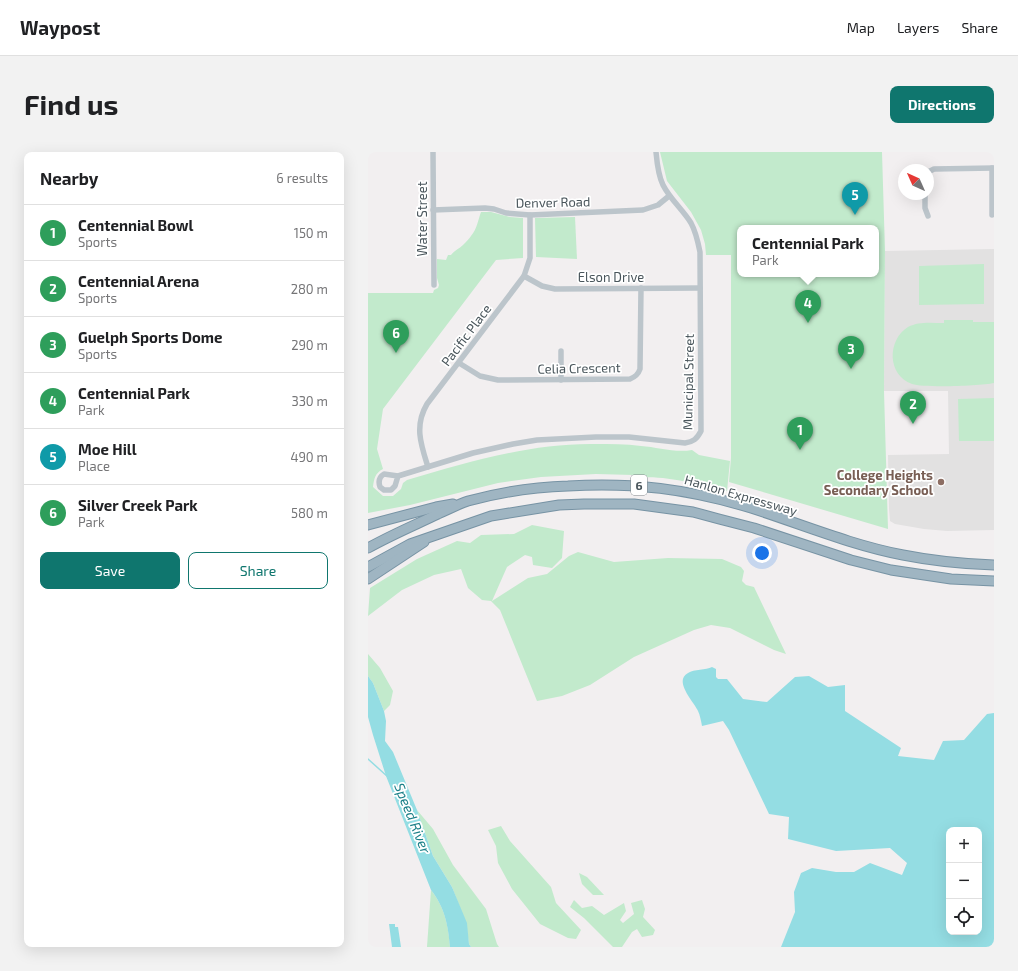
<!DOCTYPE html>
<html lang="en">
<head>
<meta charset="utf-8">
<style>
  body { margin:0; font-family:"Exo 2",sans-serif; background:#f2f2f2; color:#202124 }
  .controls { position:absolute; right:12px; bottom:12px; display:grid; overflow:hidden; border-radius:8px; box-shadow:0 4px 16px #0002 }
  .controls button { width:36px; height:36px; display:grid; place-items:center; padding:0; border:0; border-bottom:1px solid #e0e0e0; background:#fff; color:#202124; font:20px sans-serif }
  .compass { position:absolute; left:530px; top:12px; width:36px; height:36px; border-radius:50%; background:#fff; box-shadow:0 4px 16px #0002; rotate:315deg }
  .you { position:absolute; left:394px; top:401px; width:14px; height:14px; margin:-10px; border:3px solid #fff; border-radius:50%; background:#1a73e8; box-shadow:0 0 0 6px #1a73e833 }
  .badge { display:grid; place-items:center; width:26px; height:26px; border-radius:50%; background:#0f766e; color:#fff; font-size:13px; font-weight:700 }
  .pin { position:absolute; translate:-50% -33px; filter:drop-shadow(0 1px 2px #0008) }
  .pin::after { content:''; position:absolute; top:21px; width:14px; height:12px; background:inherit; clip-path:polygon(0 0,100% 0,50% 100%) }
  .popup { position:absolute; left:369px; top:73px; width:142px; height:52px; box-sizing:border-box; display:grid; place-content:center; border-radius:8px; background:#fff; filter:drop-shadow(0 1px 3px #0005); font-size:13px; white-space:nowrap; color:#757577 }
  .popup b { font-size:15px; color:#202124 }
  .popup::after { content:''; position:absolute; left:50%; top:100%; margin-left:-8px; border:8px solid transparent; border-top-color:#fff }
  .list { margin:0; padding:0; list-style:none }
  h2 { display:flex; justify-content:space-between; align-items:center; height:52px; margin:0; padding:0 16px; font-size:17px }
  h2 small { font-size:13px; font-weight:400; color:#757577 }
  .list li { display:grid; grid-template-columns:26px 1fr auto; gap:12px; align-items:center; box-sizing:border-box; height:56px; padding:0 16px; border-top:1px solid #e0e0e0 }
  .list b { display:block; font-size:15px; white-space:nowrap }
  .list p { margin:0; font-size:13px; white-space:nowrap; color:#757577 }
  .list em { font-size:13px; font-style:normal; color:#757577 }
  .actions { display:flex; gap:8px; padding:12px 16px }
  .actions a { flex:1; padding:9px 0; border:1px solid #0f766e; border-radius:8px; text-align:center; font-size:14px; color:#0f766e }
  .actions .main { background:#0f766e; color:#fff }
  .icon { flex:none; width:22px; height:22px; fill:none; stroke:currentColor; stroke-width:2; stroke-linecap:round; stroke-linejoin:round }
  .map { position:relative; flex:none; width:626px; height:795px; overflow:hidden; border-radius:8px }
  header { display:flex; align-items:center; gap:24px; box-sizing:border-box; height:56px; padding:0 20px; background:#fff; border-bottom:1px solid #e0e0e0 }
  header strong { font-size:19px }
  nav { display:flex; gap:22px; margin-inline-start:auto; font-size:14px }
  .intro { display:flex; align-items:center; justify-content:space-between; box-sizing:border-box; height:96px; padding:0 24px }
  h1 { margin:0; font-size:28px }
  .button { padding:10px 18px; border-radius:8px; background:#0f766e; color:#fff; font-size:14px; font-weight:700 }
  main { display:flex; gap:24px; padding:0 24px }
  aside { flex:1; background:#fff; border-radius:8px; box-shadow:0 4px 16px #0002 }
  .map>svg:first-child { display:block }
  .education { fill:#e2e1e1 }
  .green { fill:#c2eacc; fill-rule:evenodd }
  .water { fill:#94dde3; fill-rule:evenodd }
  .lines { fill:none; stroke-linecap:round; stroke-linejoin:round }
  .stream { stroke:#94dde3; stroke-width:1.5 }
  .trunk-casing { stroke:#7793a4; stroke-width:11 }
  .minor { stroke:#bcc5cb; stroke-width:5.5 }
  .trunk { stroke:#9fb5c2; stroke-width:9 }
  .education-dot { fill:#8d6e63; stroke:#fff; stroke-width:1.5 }
  .labels { text-anchor:middle; dominant-baseline:central; stroke-width:3.5; stroke-linejoin:round; paint-order:stroke }
  .shield { fill:#fff; stroke:#80888c; stroke-width:1 }
  .shield-label { font-size:12px; font-weight:bold; fill:#49555b }
  .street-label { font-size:13px; fill:#49555b; stroke:#fff }
  .education-label { font-size:13px; font-weight:bold; fill:#785e54; stroke:#fff; text-anchor:end }
  .water-label { font-size:14px; font-style:italic; fill:#1a7f87; stroke:#fff }
</style>
</head>
<body>
<header>
<strong>Waypost</strong>
<nav><a>Map</a><a>Layers</a><a>Share</a></nav>
</header>
<div class="intro"><h1>Find us</h1><a class="button">Directions</a></div>
<main>
<aside>
<h2>Nearby<small>6 results</small></h2>
<ul class="list">
<li><span class="badge" style="background:#2e9e5b">1</span><div><b>Centennial Bowl</b><p>Sports</p></div><em>150 m</em></li>
<li><span class="badge" style="background:#2e9e5b">2</span><div><b>Centennial Arena</b><p>Sports</p></div><em>280 m</em></li>
<li><span class="badge" style="background:#2e9e5b">3</span><div><b>Guelph Sports Dome</b><p>Sports</p></div><em>290 m</em></li>
<li><span class="badge" style="background:#2e9e5b">4</span><div><b>Centennial Park</b><p>Park</p></div><em>330 m</em></li>
<li><span class="badge" style="background:#0f9aa8">5</span><div><b>Moe Hill</b><p>Place</p></div><em>490 m</em></li>
<li><span class="badge" style="background:#2e9e5b">6</span><div><b>Silver Creek Park</b><p>Park</p></div><em>580 m</em></li>
</ul>
<div class="actions"><a class="main">Save</a><a>Share</a></div>
</aside>
<div class="map">
<svg width="626" height="795" viewBox="0 0 626 795">
  <rect width="100%" height="100%" fill="#f2eff0"/>
  <!-- education -->
  <polygon class="education" points="626,97 626,378 579,379 556,377 527,372 522,369 521,357 520,303 581,302 580,239 516,239 517,99"/>
  <!-- green -->
  <g class="green">
    <path d="M292,0H514L517,99L516,239L520,377L361,330L363,306V103H338L337,92L333,78L323,60L299,29ZM372,76H508V122H372Z"/>
    <path d="M113,60H123L142,65L155,66V106L128,108L15,257L9,297L15,317C7,321 6,327 5,335L15,344H25L33,337L35,331L39,328C100,310 163,291 227,292C242,292 258,292 273,294C289,295 307,301 324,298L331,303L362,309L359,339C334,333 293,322 269,326L265,323L228,322L173,325L130,331L42,353L0,361V141H65L66,138L70,136L71,133L69,126V107L78,108L80,103H83C87,98 92,96 95,93C98,90 101,87 103,84C109,77 110,68 113,60Z"/>
    <polygon points="207,65 209,107 168,105 167,66"/>
    <polygon points="616,112 616,152 551,153 551,114"/>
    <path d="M576,168H605V170H626V231C612,234 556,236 544,232C519,223 519,188 540,175C551,169 564,171 576,171Z"/>
    <polygon points="626,246 626,289 591,289 590,247"/>
    <polygon points="164,373 196,379 194,406 184,416 165,413 164,405 157,403 139,415 124,449 160,426 179,422 201,404 210,400 246,410 300,406 354,407 373,415 376,419 374,429 378,433 386,435 418,502 406,498 362,476 343,473 326,478 266,505 222,533 194,544 169,549 132,458 123,449 114,448 100,436 93,417 66,423 34,438 0,464 2,436 49,407 89,389 102,391 113,383 146,382"/>
    <polygon points="0,502 12,516 25,539 22,553 16,559 5,531 0,524"/>
    <polygon points="49,658 65,677 85,713 118,757 129,792 131,795 103,795 101,792 98,771 84,735 65,704"/>
    <polygon points="133,674 142,689 183,735 188,751 213,778 208,787 200,786 172,772 144,737 130,711 128,694 120,678"/>
    <polygon points="211,721 219,725 236,743 225,743 214,732"/>
    <path d="M63,738C77,756 80,773 82,795H59Z"/>
    <polygon points="206,748 214,756 224,754 236,763 256,751 258,759 252,768 255,771 266,762 263,751 274,748 277,757 275,765 287,778 285,783 274,785 269,777 264,780 254,795 245,795 216,766 202,755"/>
  </g>
  <!-- water -->
  <g class="water">
    <path d="M344,515L348,517V525L350,527H359L375,547L399,550L427,525L441,524L460,535L477,533V559L533,596L530,604L566,608L575,589L596,588L619,562L626,561V795H413L427,760L426,740L433,721L444,716L468,720H486L502,711L534,723L539,711L522,696L468,699L420,687L421,665L401,662L361,578L355,569L334,574C333,569 332,563 330,559C326,550 305,529 320,521C326,517 338,518 344,515ZM581,678H611V780H581Z"/>
    <path d="M0,524L5,531L16,559L18,569L17,589L25,600L49,658L65,704L84,735L99,771L101,792L103,795H82C80,773 77,756 63,738L18,624L5,583L0,565Z"/>
    <polygon points="21,772 27,772 27,775 30,775 33,795 24,795"/>
  </g>
  <g class="lines">
    <!-- stream -->
    <polyline class="stream" points="0,607 20,625"/>
    <defs>
      <g id="trunk">
        <polyline points="0,373 68,355 85,352"/>
        <path d="M0,396C23,383 47,373 70,362C80,358 90,352 100,349C133,340 166,335 200,334C265,330 320,337 383,356C433,372 483,393 535,403C565,409 595,412 626,413"/>
        <polyline points="0,415 42,392 123,364 191,353 216,352 266,352 325,360 351,367 386,376 483,408 523,418 583,427 626,429"/>
        <polyline points="0,427 56,390"/>
      </g>
    </defs>
    <!-- trunk casing -->
    <use href="#trunk" class="trunk-casing"/>
    <!-- minor -->
    <g class="minor">
      <polyline points="65,0 66,133"/>
      <polyline points="560,20 566,17 626,16"/>
      <polyline points="557,42 557,56 560,64"/>
      <polyline points="65,58 117,56 126,57 138,61 162,63 275,58 290,53 301,44"/>
      <polyline points="624,63 624,16"/>
      <polyline points="156,124 174,134 187,137 332,136"/>
      <polyline points="193,199 193,228"/>
      <path d="M91,211L112,224L130,228L262,227C267,225 270,223 272,217L273,136"/>
      <path d="M60,315C53,293 46,274 59,252L156,124L162,106V63"/>
      <path d="M30,324L27,334L23,338H16L12,335C10,329 11,325 16,322L30,324L105,301L145,292L169,288L228,285H261L317,291C325,290 329,287 333,279L332,100C330,90 328,80 323,71C315,58 302,47 295,33C290,23 289,11 288,0"/>
    </g>
    <!-- trunk -->
    <use href="#trunk" class="trunk"/>
  </g>
  <!-- markers -->
  <circle class="education-dot" cx="573" cy="330" r="4"/>
  <g class="labels">
    <!-- shield labels -->
    <rect class="shield" x="263" y="323" width="16" height="20" rx="3"/>
    <g class="shield-label">
      <text x="271" y="333">6</text>
    </g>
    <!-- street labels -->
    <g class="street-label">
      <text transform="translate(185 50) rotate(-1)">Denver Road</text>
      <text transform="translate(54 67) rotate(-90)">Water Street</text>
      <text x="243" y="125">Elson Drive</text>
      <text transform="translate(98 183) rotate(-53)">Pacific Place</text>
      <text transform="translate(211 216) rotate(-1)">Celia Crescent</text>
      <text transform="translate(320 230) rotate(-89)">Municipal Street</text>
      <text transform="translate(373 343) rotate(16)">Hanlon Expressway</text>
    </g>
    <!-- education labels -->
    <g class="education-label">
      <text x="565" y="323">College Heights<tspan x="565" dy="15">Secondary School</tspan></text>
    </g>
    <!-- water labels -->
    <g class="water-label">
      <text transform="translate(45 666) rotate(68)">Speed River</text>
    </g>
  </g>
</svg>
<div class="controls">
<button>+</button>
<button>−</button>
<button><svg class="icon" aria-label="locate" viewBox="0 0 24 24"><circle cx="12" cy="12" r="6"/><path d="M12 2v4M12 18v4M2 12h4M18 12h4"/></svg></button>
</div>
<svg class="compass" viewBox="-18 -18 36 36"><path d="M0-13l5 13h-10z" fill="#e53935"/><path d="M0 13l5-13h-10z" fill="#757577"/></svg>
<div class="you"></div>
<div class="pin badge" style="left:432px;top:298px;background:#2e9e5b">1</div>
<div class="pin badge" style="left:545px;top:272px;background:#2e9e5b">2</div>
<div class="pin badge" style="left:483px;top:217px;background:#2e9e5b">3</div>
<div class="pin badge" style="left:440px;top:171px;background:#2e9e5b">4</div>
<div class="popup"><b>Centennial Park</b>Park</div>
<div class="pin badge" style="left:487px;top:63px;background:#0f9aa8">5</div>
<div class="pin badge" style="left:28px;top:201px;background:#2e9e5b">6</div>
</div>
</main>
</body>
</html>
